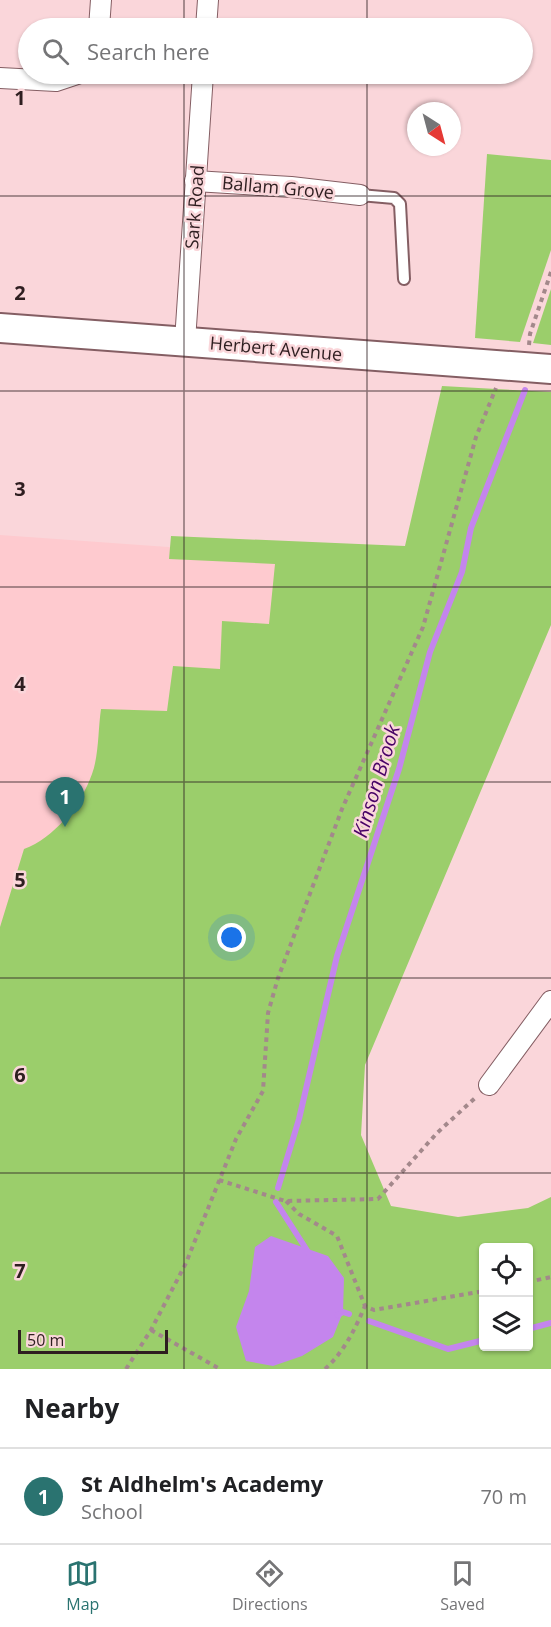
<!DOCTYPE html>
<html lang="en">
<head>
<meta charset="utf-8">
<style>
  body { margin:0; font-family:"Open Sans",sans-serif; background:#f6f6f6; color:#202124 }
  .controls { position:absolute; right:18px; bottom:18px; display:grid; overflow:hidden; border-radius:6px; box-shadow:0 2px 4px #0004 }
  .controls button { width:54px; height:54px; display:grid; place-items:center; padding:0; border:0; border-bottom:2px solid #e0e0e0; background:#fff; color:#202124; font:30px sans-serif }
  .compass { position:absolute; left:407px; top:102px; width:54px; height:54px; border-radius:50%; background:#fff; box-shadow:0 2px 4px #0004; rotate:144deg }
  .scale { position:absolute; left:18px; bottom:15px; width:150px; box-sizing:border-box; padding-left:6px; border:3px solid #2e1e20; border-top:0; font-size:16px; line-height:21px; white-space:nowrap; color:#2e1e20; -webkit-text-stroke:4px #fad6da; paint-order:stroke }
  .you { position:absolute; left:232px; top:938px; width:21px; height:21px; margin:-15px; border:4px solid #fff; border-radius:50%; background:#1a73e8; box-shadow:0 0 0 9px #1a73e833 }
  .badge { display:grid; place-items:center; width:39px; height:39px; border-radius:50%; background:#2a7370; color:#fff; font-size:20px; font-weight:700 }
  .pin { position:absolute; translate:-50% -50px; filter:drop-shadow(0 2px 3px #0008) }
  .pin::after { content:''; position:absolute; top:32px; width:21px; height:18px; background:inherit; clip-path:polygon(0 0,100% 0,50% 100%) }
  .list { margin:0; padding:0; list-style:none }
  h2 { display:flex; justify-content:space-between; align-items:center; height:78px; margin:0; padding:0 24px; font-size:26px }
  h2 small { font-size:20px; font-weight:400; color:#757577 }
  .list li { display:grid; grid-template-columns:39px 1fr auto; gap:18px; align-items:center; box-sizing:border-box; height:96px; padding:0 24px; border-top:2px solid #e0e0e0 }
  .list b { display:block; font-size:22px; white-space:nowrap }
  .list p { margin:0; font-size:20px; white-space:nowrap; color:#757577 }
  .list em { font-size:20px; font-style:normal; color:#757577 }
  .icon { flex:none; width:33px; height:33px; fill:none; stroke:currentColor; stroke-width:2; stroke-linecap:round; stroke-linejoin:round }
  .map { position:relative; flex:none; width:551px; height:1369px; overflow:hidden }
  .search { position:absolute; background:#fff; box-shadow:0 2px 4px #0004; left:18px; right:18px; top:18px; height:66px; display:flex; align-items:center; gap:15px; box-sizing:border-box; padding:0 21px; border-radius:33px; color:#757577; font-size:22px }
  .sheet { height:174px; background:#fff }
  nav { display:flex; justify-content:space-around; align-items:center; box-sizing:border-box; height:84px; border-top:2px solid #e0e0e0; background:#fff; font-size:16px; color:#757577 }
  nav a { display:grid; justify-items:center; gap:3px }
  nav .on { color:#2a7370 }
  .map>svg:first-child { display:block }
  .built { fill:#fecacf }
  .green { fill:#9bce6b; fill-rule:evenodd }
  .water { fill:#c485ed }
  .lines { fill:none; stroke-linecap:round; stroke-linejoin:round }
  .stream { stroke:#c485ed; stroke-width:6 }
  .lane-casing { stroke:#845e63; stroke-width:14 }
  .street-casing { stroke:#845e63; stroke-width:22 }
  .secondary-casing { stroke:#845e63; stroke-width:32 }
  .path { stroke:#a3888b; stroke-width:4; stroke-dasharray:4.5 4.5; stroke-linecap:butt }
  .lane { stroke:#fff; stroke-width:10 }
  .street { stroke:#fff; stroke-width:20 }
  .secondary { stroke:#fff; stroke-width:28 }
  .grid { fill:none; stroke:#2e1e20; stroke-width:1.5; stroke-opacity:0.55 }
  .labels { text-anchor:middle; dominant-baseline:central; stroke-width:5; stroke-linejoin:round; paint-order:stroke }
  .street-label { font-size:18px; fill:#2e1e20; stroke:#fad6da }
  .water-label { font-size:20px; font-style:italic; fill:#480366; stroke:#fad6da }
  .grid-label { font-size:20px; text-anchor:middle; font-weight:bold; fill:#2e1e20; stroke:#fad6da; stroke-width:5; stroke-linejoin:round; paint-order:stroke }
</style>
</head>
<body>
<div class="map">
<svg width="551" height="1369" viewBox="0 0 551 1369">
  <rect width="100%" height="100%" fill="#fad6da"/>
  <!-- built -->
  <polygon class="built" points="0,535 323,558 0,1070"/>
  <!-- green -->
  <g class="green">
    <polygon points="487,154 551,160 551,250 520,342 475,338"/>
    <polygon points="551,289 551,345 533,343"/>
    <path d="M442,386L551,392V625L365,1065L361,1135L391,1206L458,1217L528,1208L551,1197V1369H0V927L24,849C54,838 81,805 92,774C99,755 98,729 101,709L167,711L173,666L220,669L222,621L269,624L275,564L169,559L171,536L405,546ZM484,1248H528V1346H484Z"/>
  </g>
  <!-- water -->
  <polygon class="water" points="271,1236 328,1256 344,1278 343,1312 333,1337 302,1356 273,1366 246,1361 236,1327 249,1291 255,1247"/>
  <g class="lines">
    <!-- stream -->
    <g class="stream">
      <polyline points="278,1188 299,1119 337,956 399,769 430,652 462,572 471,528 525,390"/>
      <polyline points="276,1202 310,1255"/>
      <polyline points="338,1315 343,1312 349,1314"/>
      <polyline points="369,1321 448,1349 484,1340"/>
      <polyline points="528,1329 551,1323"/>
    </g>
    <defs>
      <polyline id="lane" points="360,195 394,198 400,204 404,279"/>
      <g id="street">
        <polyline points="99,28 101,0"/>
        <polyline points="206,28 208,0"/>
        <polyline points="0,78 56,81 77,74"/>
        <polyline points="195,181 291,187 360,195"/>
        <polyline points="185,341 203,74"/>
        <polyline points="489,1085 551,1001"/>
      </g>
      <polyline id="secondary" points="0,328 551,369"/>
    </defs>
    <!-- lane casing -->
    <use href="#lane" class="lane-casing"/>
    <!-- street casing -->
    <use href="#street" class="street-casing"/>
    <!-- secondary casing -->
    <use href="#secondary" class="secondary-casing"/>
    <!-- path -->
    <g class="path">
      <polyline points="529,345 530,334 551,272"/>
      <polyline points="219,1180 285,1201 378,1199 437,1133 475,1098"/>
      <polyline points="286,1201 299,1214 337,1236 365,1306 374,1310 484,1291"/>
      <polyline points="528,1282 551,1277"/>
      <polyline points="151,1330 220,1369"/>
      <polyline points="126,1369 151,1330 186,1263 236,1139 263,1091 268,1013 278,978 342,809 423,627 476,437 496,388"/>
      <path d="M325,1369C344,1352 355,1329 365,1306"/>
    </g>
    <!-- lane -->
    <use href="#lane" class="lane"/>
    <!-- street -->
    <use href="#street" class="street"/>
    <!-- secondary -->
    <use href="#secondary" class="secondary"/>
  </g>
  <!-- grid -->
  <path class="grid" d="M184,0V28M367,0V28M184,74V1369M367,74V1369M0,196H551M0,391H551M0,587H551M0,782H551M0,978H551M0,1173H551"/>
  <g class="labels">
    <!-- street labels -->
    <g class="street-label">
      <text transform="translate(278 187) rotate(5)">Ballam Grove</text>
      <text transform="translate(194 207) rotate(-86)">Sark Road</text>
      <text transform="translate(276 348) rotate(5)">Herbert Avenue</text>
    </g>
    <!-- water labels -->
    <g class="water-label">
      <text transform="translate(376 781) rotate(-73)">Kinson Brook</text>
    </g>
  </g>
  <g class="grid-label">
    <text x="20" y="105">1</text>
    <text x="20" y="300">2</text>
    <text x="20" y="496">3</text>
    <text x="20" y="691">4</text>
    <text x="20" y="887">5</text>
    <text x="20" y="1082">6</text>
    <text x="20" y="1278">7</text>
  </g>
</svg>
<div class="controls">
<button><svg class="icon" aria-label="locate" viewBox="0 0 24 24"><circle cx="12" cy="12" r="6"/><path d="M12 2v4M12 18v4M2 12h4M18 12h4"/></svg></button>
<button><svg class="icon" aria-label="layers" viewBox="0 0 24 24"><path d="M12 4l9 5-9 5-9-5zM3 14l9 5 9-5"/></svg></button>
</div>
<svg class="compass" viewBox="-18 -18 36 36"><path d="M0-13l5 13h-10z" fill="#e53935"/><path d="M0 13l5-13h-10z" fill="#757577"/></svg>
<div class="scale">50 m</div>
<div class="you"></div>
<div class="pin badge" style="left:65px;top:827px">1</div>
<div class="search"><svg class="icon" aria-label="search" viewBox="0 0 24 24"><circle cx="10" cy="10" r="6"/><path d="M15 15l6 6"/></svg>Search here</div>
</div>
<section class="sheet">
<h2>Nearby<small></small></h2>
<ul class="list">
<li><span class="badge">1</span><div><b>St Aldhelm's Academy</b><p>School</p></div><em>70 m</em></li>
</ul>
</section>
<nav>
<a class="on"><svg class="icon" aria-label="map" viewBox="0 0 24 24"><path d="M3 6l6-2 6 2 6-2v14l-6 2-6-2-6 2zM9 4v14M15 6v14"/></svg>Map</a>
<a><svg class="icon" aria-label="directions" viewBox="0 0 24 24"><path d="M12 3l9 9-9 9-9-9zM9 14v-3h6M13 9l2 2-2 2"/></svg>Directions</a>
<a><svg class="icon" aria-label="saved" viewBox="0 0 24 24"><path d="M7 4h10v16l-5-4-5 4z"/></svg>Saved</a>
</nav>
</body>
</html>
